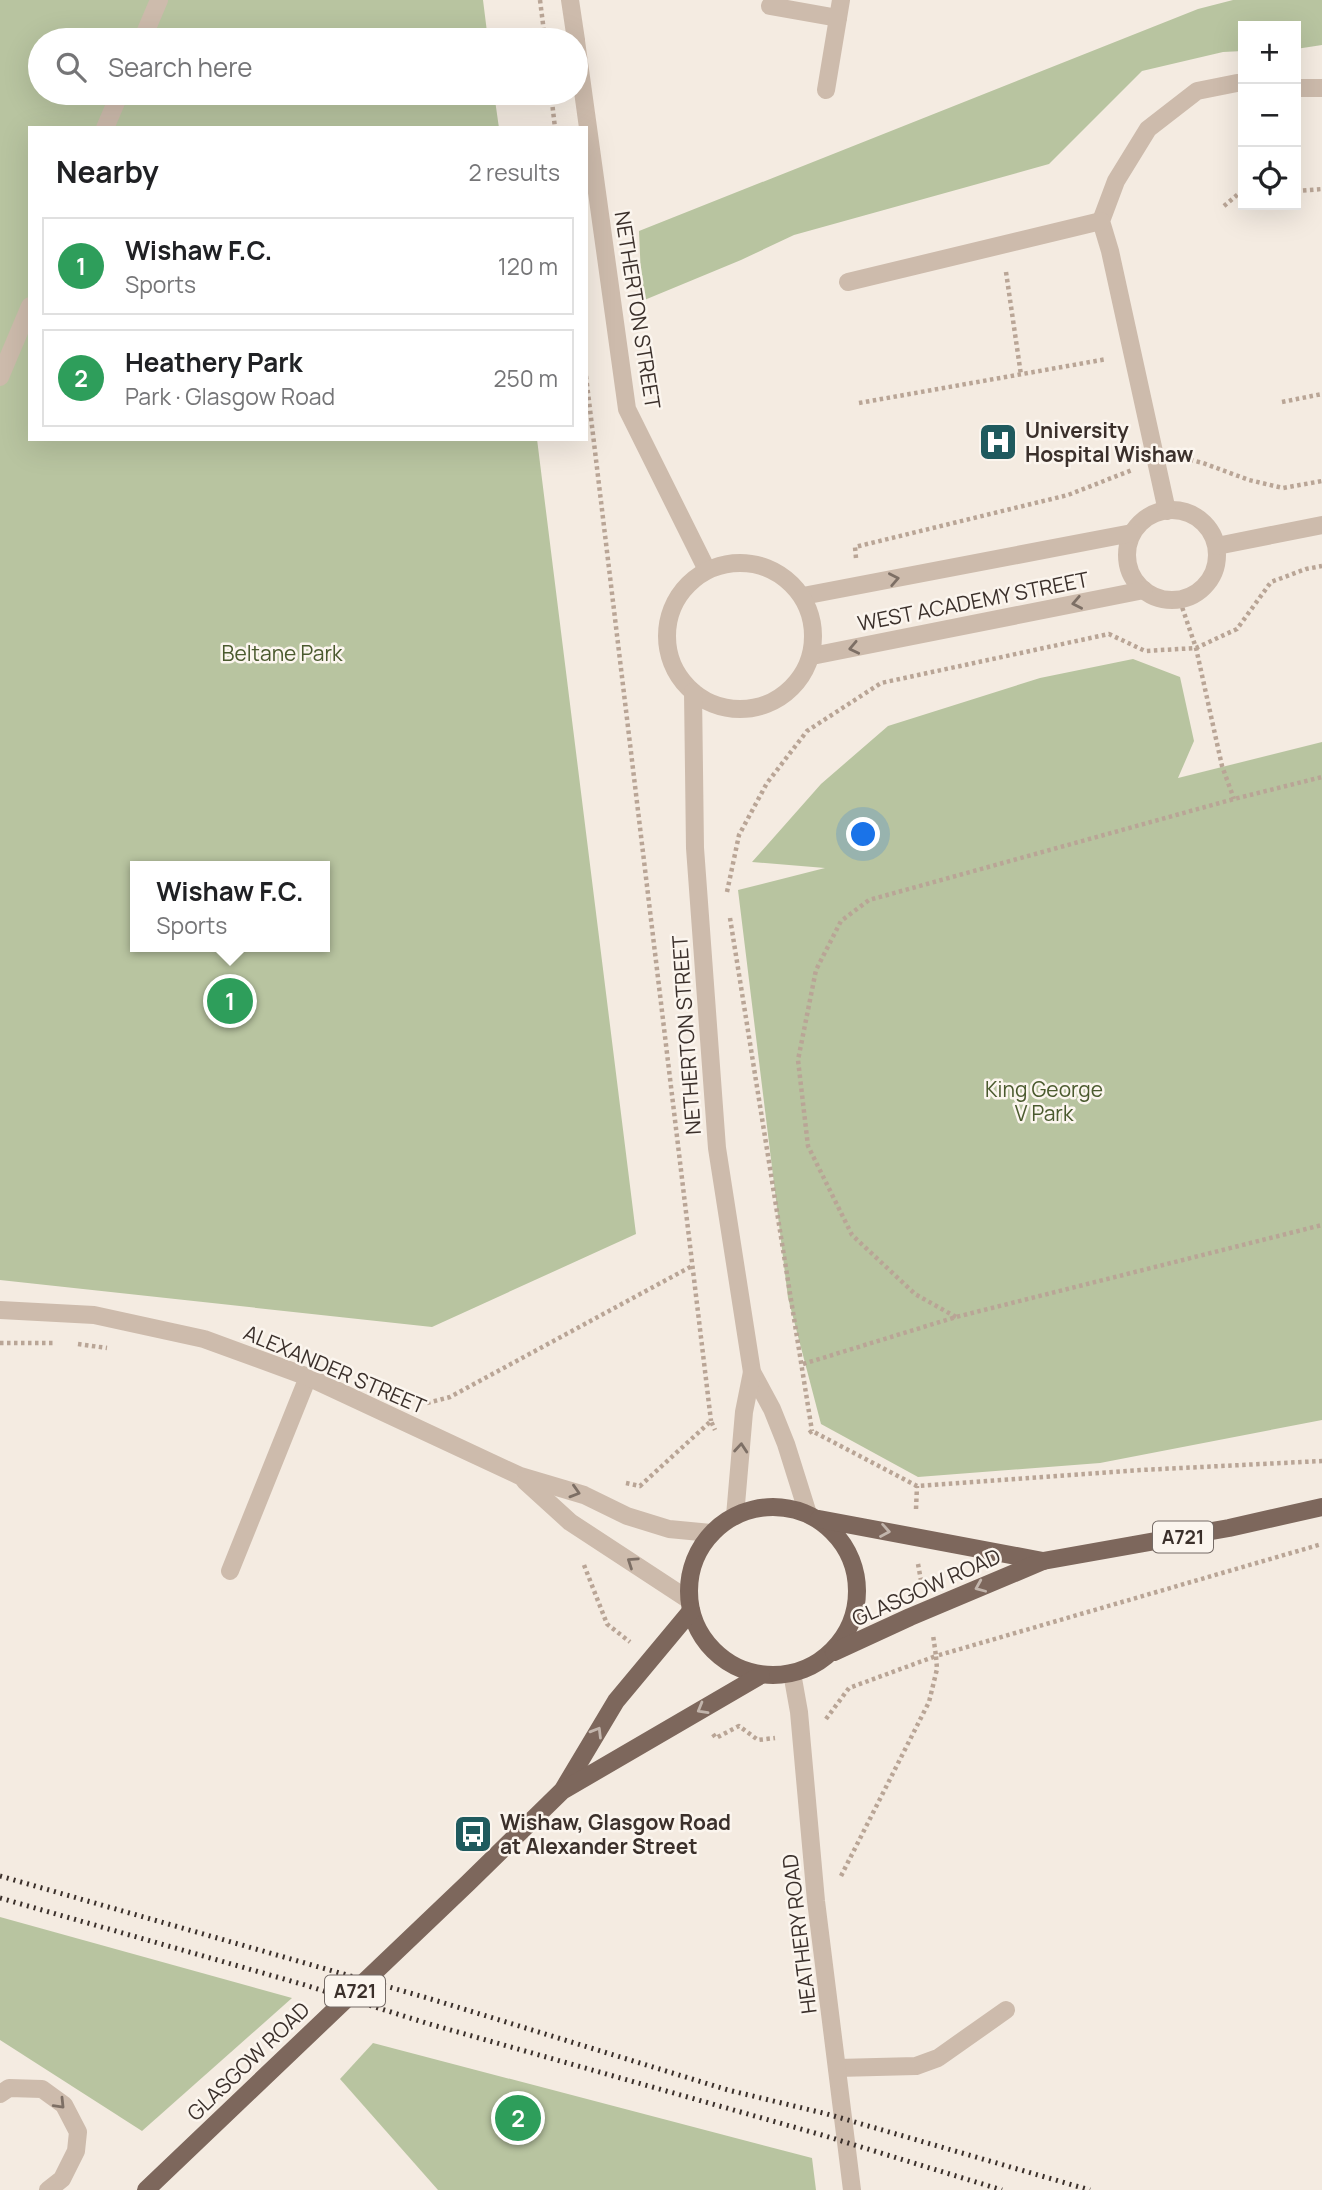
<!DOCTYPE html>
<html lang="en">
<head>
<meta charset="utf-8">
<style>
  body { margin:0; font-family:Manrope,sans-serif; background:#f2f2f2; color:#202124 }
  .controls { position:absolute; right:21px; top:21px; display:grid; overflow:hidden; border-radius:0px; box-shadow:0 7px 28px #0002 }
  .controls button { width:63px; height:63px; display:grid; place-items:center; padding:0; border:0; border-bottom:2px solid #e0e0e0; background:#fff; color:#202124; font:35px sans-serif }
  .you { position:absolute; left:864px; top:835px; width:24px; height:24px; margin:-18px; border:5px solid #fff; border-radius:50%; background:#1a73e8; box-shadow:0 0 0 10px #1a73e833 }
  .badge { display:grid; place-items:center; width:46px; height:46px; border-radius:50%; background:#db2777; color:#fff; font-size:23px; font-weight:700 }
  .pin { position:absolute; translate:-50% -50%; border:4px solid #fff; box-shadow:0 2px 7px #0006 }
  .popup { position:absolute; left:130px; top:861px; width:200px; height:91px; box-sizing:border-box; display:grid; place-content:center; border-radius:0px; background:#fff; filter:drop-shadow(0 2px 5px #0005); font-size:23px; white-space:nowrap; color:#757577 }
  .popup b { font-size:26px; color:#202124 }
  .popup::after { content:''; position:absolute; left:50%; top:100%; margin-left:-14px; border:14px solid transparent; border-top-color:#fff }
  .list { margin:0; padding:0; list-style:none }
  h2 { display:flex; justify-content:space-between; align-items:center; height:91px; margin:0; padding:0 28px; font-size:30px }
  h2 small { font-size:23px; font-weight:400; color:#757577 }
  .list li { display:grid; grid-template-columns:46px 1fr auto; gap:21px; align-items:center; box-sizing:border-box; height:98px; margin:0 14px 14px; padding:0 14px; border:2px solid #e0e0e0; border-radius:0px }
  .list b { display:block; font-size:26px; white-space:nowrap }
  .list p { margin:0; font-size:23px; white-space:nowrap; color:#757577 }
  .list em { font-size:23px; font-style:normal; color:#757577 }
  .icon { flex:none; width:38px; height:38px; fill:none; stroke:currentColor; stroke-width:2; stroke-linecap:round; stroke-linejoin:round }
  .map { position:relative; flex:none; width:1322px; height:2190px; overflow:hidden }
  .search { position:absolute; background:#fff; box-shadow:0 7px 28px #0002; left:28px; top:28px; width:560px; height:77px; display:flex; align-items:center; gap:18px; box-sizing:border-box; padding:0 24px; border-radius:38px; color:#757577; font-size:26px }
  .panel { position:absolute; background:#fff; box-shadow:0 7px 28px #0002; left:28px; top:126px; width:560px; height:315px; border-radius:0px }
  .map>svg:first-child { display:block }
  .green { fill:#b8c4a0; fill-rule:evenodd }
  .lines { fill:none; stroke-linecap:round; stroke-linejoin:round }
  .path { stroke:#b9a596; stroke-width:4.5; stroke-dasharray:3.5 3.5; stroke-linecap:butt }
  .service { stroke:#cdbbac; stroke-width:18 }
  .minor { stroke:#cdbbac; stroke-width:18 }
  .tertiary { stroke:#cdbbac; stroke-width:18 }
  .primary { stroke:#7d675c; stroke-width:18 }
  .rail { stroke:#3b302b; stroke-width:5; stroke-dasharray:2 5; stroke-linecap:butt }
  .oneway { stroke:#7d6f65 }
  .oneway2 { stroke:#c2b5ac }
  .labels { text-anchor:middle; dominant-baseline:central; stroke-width:5; stroke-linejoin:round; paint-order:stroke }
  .shield { fill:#fbf5ee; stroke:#756b66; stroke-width:2 }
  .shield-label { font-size:19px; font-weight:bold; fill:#3b302b }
  .street-label { font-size:21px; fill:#3b302b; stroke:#fbf5ee }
  .poi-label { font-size:21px; font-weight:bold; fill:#3b302b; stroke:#fbf5ee; text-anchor:start }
  .park-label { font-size:21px; fill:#4a5a2e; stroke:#fbf5ee }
</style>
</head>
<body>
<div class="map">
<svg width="1322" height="2190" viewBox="0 0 1322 2190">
  <rect width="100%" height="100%" fill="#f4ebe1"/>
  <!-- green -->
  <g class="green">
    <path d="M0,0H483L488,40H40V93H494L499,128H30V439H537L636,1234L432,1327L0,1280ZM135,866H324V947H135Z"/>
    <polygon points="1233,0 1322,0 1322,45 1296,49 1296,26 1243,26 1243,51 1223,52 1142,71 1049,164 794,235 741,260 642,301 639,231 1198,9"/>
    <polygon points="1133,659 1180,677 1194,741 1178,778 1322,742 1322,1420 1100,1463 918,1477 821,1424 788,1298 738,890 825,868 752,862 821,784 888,726 1040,678"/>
    <polygon points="0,1917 292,1998 142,2131 0,2040"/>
    <polygon points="373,2043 812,2158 816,2190 438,2190 340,2079"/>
  </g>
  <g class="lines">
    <!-- path -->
    <g class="path">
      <polyline points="540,0 545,40"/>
      <polyline points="551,93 555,128"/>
      <polyline points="1296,191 1322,189"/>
      <polyline points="1224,206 1243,190"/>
      <polyline points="1006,272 1021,375"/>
      <polyline points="586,376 711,1421"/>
      <polyline points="1282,402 1322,394"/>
      <polyline points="859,403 1107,359"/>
      <polyline points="1183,458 1203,463 1249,480 1283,488 1322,481"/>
      <polyline points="856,558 855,547 1068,495 1132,470"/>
      <polyline points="1180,601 1196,648 1222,766 1234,799"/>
      <polyline points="727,892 739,835 767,783 807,731 881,683 1109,634 1145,651 1196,648 1237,629 1271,582 1306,569 1322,566"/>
      <polyline points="730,918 812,1431"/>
      <polyline points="956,1317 915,1294 852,1235 808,1146 798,1060 816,970 841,921 869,900 1234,799 1322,777"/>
      <polyline points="0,1343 55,1343"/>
      <polyline points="78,1344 107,1348"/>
      <polyline points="803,1364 956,1317 1322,1225"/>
      <polyline points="427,1403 450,1397 692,1266"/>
      <polyline points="809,1433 812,1431 917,1486 1141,1470 1322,1461"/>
      <polyline points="626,1483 640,1486 711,1421 715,1430"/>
      <polyline points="916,1509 917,1486"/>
      <polyline points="918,1564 922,1586"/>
      <polyline points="584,1565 607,1624 630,1642"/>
      <polyline points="826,1719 849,1688 936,1656 933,1635"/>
      <polyline points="713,1734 716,1738 739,1726 758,1740 775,1738"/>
      <polyline points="841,1876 929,1702 937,1669 936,1656 1322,1544"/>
    </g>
    <!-- service -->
    <g class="service">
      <polyline points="142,40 159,0"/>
      <polyline points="1296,88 1322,88"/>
      <polyline points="105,128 120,93"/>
      <polyline points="0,377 30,306"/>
      <circle cx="1172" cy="555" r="45"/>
      <polyline points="1167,511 1110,251 1101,221 1116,181 1148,129 1197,91 1237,83 1243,83"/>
      <polyline points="1217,546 1322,525"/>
      <polyline points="803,596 1132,533"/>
      <polyline points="812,656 1144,590"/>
      <polyline points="230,1571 308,1377"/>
      <polyline points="837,2068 916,2066 938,2058 1006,2010"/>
      <polyline points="0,2094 9,2088 42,2089 64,2105 78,2132 76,2151 62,2179 48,2190"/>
    </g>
    <!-- minor -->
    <g class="minor">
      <polyline points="770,6 838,18"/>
      <polyline points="826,90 841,0"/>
      <polyline points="848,282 1101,221"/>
      <polyline points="792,1673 799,1712 816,1901 852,2190"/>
    </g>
    <!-- tertiary -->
    <g class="tertiary">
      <polyline points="570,0 576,40"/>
      <polyline points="576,41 627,409 707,570"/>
      <circle cx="740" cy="636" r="73"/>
      <polyline points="693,692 695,848 717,1148 752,1372 772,1409 786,1444 808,1514"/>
      <polyline points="0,1310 94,1315 204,1339 308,1377 520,1476 584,1495 627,1516 669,1529 711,1533"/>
      <polyline points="525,1481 570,1522 689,1600"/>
      <polyline points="735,1516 744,1412 752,1372"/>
    </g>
    <!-- primary -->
    <g class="primary">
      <circle cx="773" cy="1591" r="84"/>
      <polyline points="819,1519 1043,1561"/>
      <polyline points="834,1652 910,1617 1043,1561 1229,1528 1322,1507"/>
      <polyline points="564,1788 616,1701 691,1611"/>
      <polyline points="146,2190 468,1883 562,1791 761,1675"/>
    </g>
    <!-- rail -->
    <g class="rail">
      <polyline points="0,1876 431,1999 728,2090 827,2114 1090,2190"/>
      <polyline points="0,1898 305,1985 426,2023 822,2135 1002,2190"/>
    </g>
  </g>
  <!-- one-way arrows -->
  <defs><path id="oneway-chevron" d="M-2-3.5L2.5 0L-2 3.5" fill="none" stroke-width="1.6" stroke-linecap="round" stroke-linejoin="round" transform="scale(1.75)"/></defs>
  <g class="oneway">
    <use href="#oneway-chevron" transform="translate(894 579) rotate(-11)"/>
    <use href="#oneway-chevron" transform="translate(1077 603) rotate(169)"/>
    <use href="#oneway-chevron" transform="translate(854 648) rotate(168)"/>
    <use href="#oneway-chevron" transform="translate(741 1448) rotate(-85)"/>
    <use href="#oneway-chevron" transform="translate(575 1492) rotate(17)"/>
    <use href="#oneway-chevron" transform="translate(632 1562) rotate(-146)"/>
    <use href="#oneway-chevron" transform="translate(60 2104) rotate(46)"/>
  </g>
  <g class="oneway2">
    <use href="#oneway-chevron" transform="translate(885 1531) rotate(10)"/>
    <use href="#oneway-chevron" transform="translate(980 1587) rotate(157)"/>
    <use href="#oneway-chevron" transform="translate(702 1709) rotate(150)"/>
    <use href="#oneway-chevron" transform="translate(597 1732) rotate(-59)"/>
  </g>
  <!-- icons -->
  <defs>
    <symbol id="hospital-square" viewBox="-11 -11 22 22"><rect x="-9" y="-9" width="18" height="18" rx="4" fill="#1f5a5e" stroke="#fbf5ee"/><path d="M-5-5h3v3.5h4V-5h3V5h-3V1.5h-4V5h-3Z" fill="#fff"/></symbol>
    <symbol id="bus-square" viewBox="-11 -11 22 22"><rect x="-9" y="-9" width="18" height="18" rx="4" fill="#1f5a5e" stroke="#fbf5ee"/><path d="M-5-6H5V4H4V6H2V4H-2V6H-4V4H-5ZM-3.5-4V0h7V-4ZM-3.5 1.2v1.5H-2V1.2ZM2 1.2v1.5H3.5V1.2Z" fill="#fff"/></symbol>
  </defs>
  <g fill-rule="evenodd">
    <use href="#hospital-square" x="976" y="420" width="44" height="44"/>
    <use href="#bus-square" x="451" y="1812" width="44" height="44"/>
  </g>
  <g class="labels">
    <!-- shield labels -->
    <g class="shield">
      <rect x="1153" y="1521.5" width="60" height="31" rx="5"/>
      <rect x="325" y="1975.5" width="60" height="31" rx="5"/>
    </g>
    <g class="shield-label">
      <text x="1183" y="1537">A721</text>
      <text x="355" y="1991">A721</text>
    </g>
    <!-- street labels -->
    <g class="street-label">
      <text transform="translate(638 310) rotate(81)">NETHERTON STREET</text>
      <text transform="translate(973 601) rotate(-11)">WEST ACADEMY STREET</text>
      <text transform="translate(686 1035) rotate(-94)">NETHERTON STREET</text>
      <text transform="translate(335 1369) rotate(23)">ALEXANDER STREET</text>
      <text transform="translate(926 1587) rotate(-24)">GLASGOW ROAD</text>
      <text transform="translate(799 1934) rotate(-97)">HEATHERY ROAD</text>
      <text transform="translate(248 2061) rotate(-44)">GLASGOW ROAD</text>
    </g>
    <!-- poi labels -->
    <g class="poi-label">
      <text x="1025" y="430">University<tspan x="1025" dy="24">Hospital Wishaw</tspan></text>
      <text x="500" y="1822">Wishaw, Glasgow Road<tspan x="500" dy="24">at Alexander Street</tspan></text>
    </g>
    <!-- park labels -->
    <g class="park-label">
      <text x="282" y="653">Beltane Park</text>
      <text x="1044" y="1089">King George<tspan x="1044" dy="24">V Park</tspan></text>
    </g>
  </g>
</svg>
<div class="controls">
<button>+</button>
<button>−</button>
<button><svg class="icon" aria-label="locate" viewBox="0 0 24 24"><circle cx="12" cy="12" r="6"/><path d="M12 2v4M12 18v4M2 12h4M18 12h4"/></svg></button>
</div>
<div class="you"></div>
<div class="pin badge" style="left:230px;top:1001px;background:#2e9e5b">1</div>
<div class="popup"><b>Wishaw F.C.</b>Sports</div>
<div class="pin badge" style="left:518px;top:2118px;background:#2e9e5b">2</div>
<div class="search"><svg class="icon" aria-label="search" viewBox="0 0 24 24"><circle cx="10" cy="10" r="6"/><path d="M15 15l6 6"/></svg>Search here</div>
<section class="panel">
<h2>Nearby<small>2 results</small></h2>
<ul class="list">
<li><span class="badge" style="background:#2e9e5b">1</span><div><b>Wishaw F.C.</b><p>Sports</p></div><em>120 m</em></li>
<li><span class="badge" style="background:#2e9e5b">2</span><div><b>Heathery Park</b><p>Park · Glasgow Road</p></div><em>250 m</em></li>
</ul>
</section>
</div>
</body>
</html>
